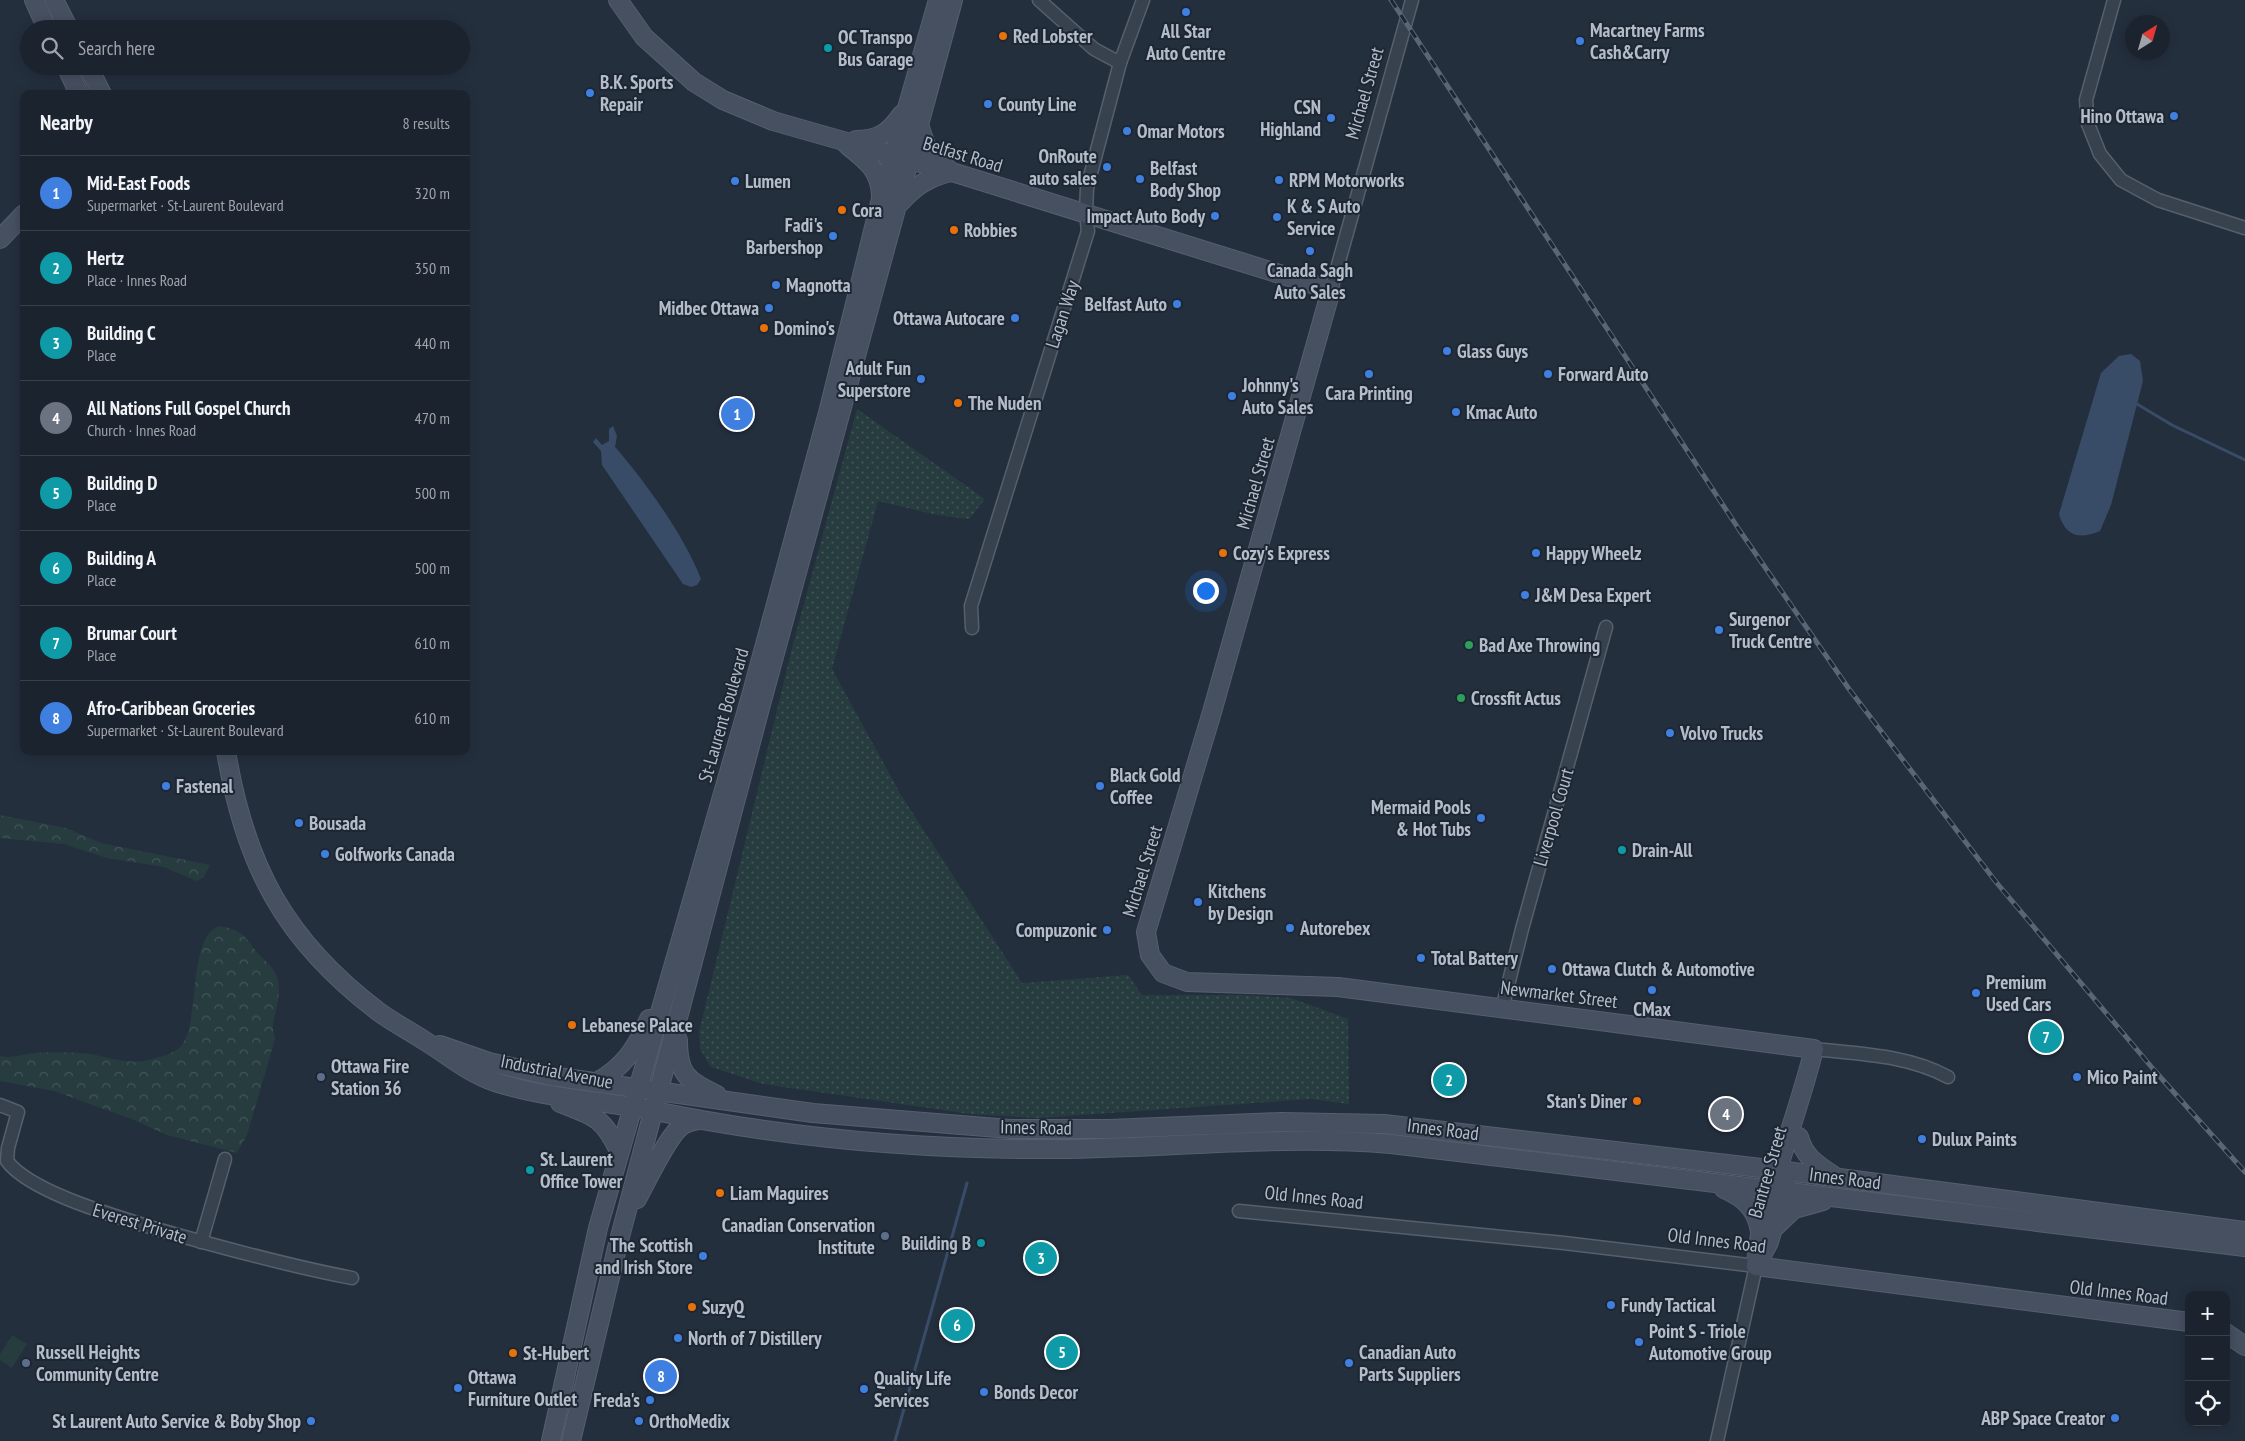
<!DOCTYPE html>
<html lang="en">
<head>
<meta charset="utf-8">
<style>
  body { margin:0; font-family:"PT Sans Narrow",sans-serif; background:#282f3a; color:#f1f3f6 }
  .controls { position:absolute; right:15px; bottom:15px; display:grid; overflow:hidden; border-radius:10px; box-shadow:0 2px 12px #0003 }
  .controls button { width:45px; height:45px; display:grid; place-items:center; padding:0; border:0; border-bottom:1px solid #39404a; background:#1b232e; color:#f1f3f6; font:25px sans-serif }
  .compass { position:absolute; left:2125px; top:15px; width:45px; height:45px; border-radius:50%; background:#1b232e; box-shadow:0 2px 12px #0003; rotate:37deg }
  .you { position:absolute; left:1205px; top:590px; width:18px; height:18px; margin:-12px; border:4px solid #fff; border-radius:50%; background:#1a73e8; box-shadow:0 0 0 8px #1a73e833 }
  .badge { display:grid; place-items:center; width:32px; height:32px; border-radius:50%; background:#8c9099; color:#fff; font-size:16px; font-weight:700 }
  .pin { position:absolute; translate:-50% -50%; border:2px solid #fff; box-shadow:0 1px 5px #0006 }
  .list { margin:0; padding:0; list-style:none }
  h2 { display:flex; justify-content:space-between; align-items:center; height:65px; margin:0; padding:0 20px; font-size:21px }
  h2 small { font-size:16px; font-weight:400; color:#a0a4aa }
  .list li { display:grid; grid-template-columns:32px 1fr auto; gap:15px; align-items:center; box-sizing:border-box; height:75px; padding:0 20px; border-top:1px solid #39404a }
  .list b { display:block; font-size:19px; white-space:nowrap }
  .list p { margin:0; font-size:16px; white-space:nowrap; color:#a0a4aa }
  .list em { font-size:16px; font-style:normal; color:#a0a4aa }
  .icon { flex:none; width:28px; height:28px; fill:none; stroke:currentColor; stroke-width:2; stroke-linecap:round; stroke-linejoin:round }
  .map { position:relative; flex:none; width:2245px; height:1441px; overflow:hidden }
  .search { position:absolute; background:#1b232e; box-shadow:0 2px 12px #0003; left:20px; top:20px; width:450px; height:55px; display:flex; align-items:center; gap:12px; box-sizing:border-box; padding:0 18px; border-radius:28px; color:#a0a4aa; font-size:19px }
  .panel { position:absolute; background:#1b232e; box-shadow:0 2px 12px #0003; left:20px; top:90px; width:450px; height:665px; border-radius:10px }
  .map>svg:first-child { display:block }
  .grass { fill:url(#grass-dots) }
  .forest { fill:url(#forest-crowns) }
  .park { fill:#263c3f }
  .water { fill:#394c67 }
  .lines { fill:none; stroke-linecap:round; stroke-linejoin:round }
  .stream { stroke:#394c67; stroke-width:3 }
  .street-casing { stroke:#565f6c; stroke-width:15 }
  .secondary-casing { stroke:#565f6c; stroke-width:20 }
  .street { stroke:#38414e; stroke-width:12 }
  .secondary { stroke:#465061; stroke-width:18 }
  .rail-casing { stroke:#5a6575; stroke-width:5 }
  .rail { stroke:#1d2633; stroke-width:3; stroke-dasharray:9; stroke-linecap:butt }
  .shop-dot { fill:#3f7fe0; stroke:#1d2633; stroke-width:2 }
  .food-dot { fill:#e8710a; stroke:#1d2633; stroke-width:2 }
  .culture-dot { fill:#0f9aa8; stroke:#1d2633; stroke-width:2 }
  .leisure-dot { fill:#2e9e5b; stroke:#1d2633; stroke-width:2 }
  .service-dot { fill:#5c6f8a; stroke:#1d2633; stroke-width:2 }
  .labels { text-anchor:middle; dominant-baseline:central; stroke-width:4; stroke-linejoin:round; paint-order:stroke }
  .poi-label { font-size:19px; font-weight:bold; fill:#b4bcc9; stroke:#1d2633; text-anchor:start }
  .street-label { font-size:19px; fill:#b4bcc9; stroke:#1d2633 }
</style>
</head>
<body>
<div class="map">
<svg width="2245" height="1441" viewBox="0 0 2245 1441">
  <defs>
    <pattern id="grass-dots" width="8" height="8" patternUnits="userSpaceOnUse" patternTransform="scale(1.25)"><rect width="8" height="8" fill="#263c3f"/><path d="M2 2h.1M6 6h.1" fill="none" stroke="#435659" stroke-width="1.8" stroke-linecap="round"/></pattern>
    <pattern id="forest-crowns" width="20" height="18" patternUnits="userSpaceOnUse" patternTransform="scale(1.25)"><rect width="20" height="18" fill="#263c3f"/><path d="M2 6a3 3 0 1 1 6 0M12 15a3 3 0 1 1 6 0" fill="none" stroke="#435659"/></pattern>
  </defs>
  <rect width="100%" height="100%" fill="#242f3e"/>
  <!-- grass -->
  <polygon class="grass" points="857,409 985,499 969,519 937,515 878,501 832,669 901,795 1022,983 1128,975 1142,995 1243,995 1291,998 1348,1019 1349,1104 1311,1099 1038,1118 970,1114 763,1084 711,1067 700,1049 699,1032 793,644"/>
  <!-- forest -->
  <g class="forest">
    <polygon points="0,815 66,828 101,843 210,865 204,877 197,881 164,867 107,858 64,844 0,838"/>
    <path d="M220,926C241,930 244,935 256,951C262,958 270,964 274,971C284,986 276,1009 273,1024C272,1029 275,1035 275,1039L247,1135L237,1153L167,1135L134,1120L54,1091L0,1081V1056C10,1059 23,1054 34,1053C49,1052 65,1052 80,1053C102,1054 126,1066 148,1060C157,1058 177,1053 182,1045C201,1019 187,935 220,926Z"/>
  </g>
  <!-- park -->
  <polygon class="park" points="12,1335 27,1344 12,1368 0,1360 0,1354"/>
  <!-- water -->
  <g class="water">
    <path d="M2131,354L2140,361L2143,381L2111,505L2100,531C2079,540 2065,536 2059,514L2101,373L2119,356Z"/>
    <path d="M613,426L617,436L615,447C645,481 685,537 701,579L697,585L691,587L683,584L602,465L601,451L593,442L596,438L602,445L609,441V429Z"/>
  </g>
  <g class="lines">
    <!-- stream -->
    <g class="stream">
      <polyline points="2137,404 2172,425 2245,460"/>
      <polyline points="895,1441 967,1183"/>
    </g>
    <defs>
      <g id="street">
        <polyline points="1039,0 1094,49 1120,63"/>
        <polyline points="2114,0 2086,100 2088,124 2100,154 2121,180 2158,200 2245,228"/>
        <polyline points="1331,290 1412,0"/>
        <polyline points="972,628 971,606 1088,231 1086,213 1087,188 1120,63 1143,0"/>
        <polyline points="1502,1009 1522,929 1606,627"/>
        <path d="M1814,1049C1859,1054 1908,1055 1948,1077"/>
        <path d="M0,1105L18,1112L8,1148L7,1161C30,1192 115,1216 153,1228C219,1247 284,1265 352,1278"/>
        <polyline points="1239,1211 1564,1243 1756,1266 1717,1441"/>
        <polyline points="201,1242 225,1159"/>
      </g>
      <g id="secondary">
        <polyline points="34,0 47,29"/>
        <polyline points="54,0 69,29"/>
        <path d="M618,0L644,37L694,82L723,100L773,121L952,172L1331,290L1212,712L1146,932L1150,955L1163,973L1187,982L1338,987L1814,1049C1804,1090 1790,1129 1778,1169C1768,1202 1758,1232 1756,1266"/>
        <polyline points="66,66 79,94"/>
        <polyline points="88,66 102,94"/>
        <polyline points="919,125 927,148 948,169"/>
        <path d="M856,140C878,140 889,133 902,114"/>
        <path d="M847,145C866,160 880,170 881,195"/>
        <path d="M900,203C915,186 929,177 951,172"/>
        <polyline points="0,239 24,214"/>
        <path d="M226,751C245,866 285,941 379,1012C394,1023 410,1031 425,1041C448,1055 468,1073 495,1082C546,1099 602,1100 655,1111C786,1138 924,1150 1059,1149C1170,1148 1280,1135 1391,1144L2245,1247"/>
        <path d="M678,1040C678,1075 687,1080 717,1095"/>
        <polyline points="440,1045 489,1062 551,1076 813,1113 1010,1129 1110,1129 1281,1122 1384,1124 1778,1170 2245,1231"/>
        <path d="M597,1082C624,1067 637,1047 649,1019"/>
        <path d="M560,1103C594,1116 603,1117 619,1151"/>
        <path d="M1799,1137C1804,1157 1818,1165 1834,1176"/>
        <path d="M1724,1189C1744,1198 1756,1208 1760,1231"/>
        <path d="M637,1199C646,1183 669,1133 683,1125C688,1122 694,1121 699,1120"/>
        <polyline points="1775,1227 1794,1209 1823,1201"/>
        <polyline points="1761,1257 1769,1242 1786,1182"/>
        <polyline points="1756,1266 2189,1322"/>
        <polyline points="2226,1333 2245,1346"/>
        <polyline points="551,1441 598,1228 751,696 829,409 881,199 938,0"/>
        <polyline points="571,1441 617,1248 760,708 953,0"/>
      </g>
    </defs>
    <!-- street casing -->
    <use href="#street" class="street-casing"/>
    <!-- secondary casing -->
    <use href="#secondary" class="secondary-casing"/>
    <!-- street -->
    <use href="#street" class="street"/>
    <!-- secondary -->
    <use href="#secondary" class="secondary"/>
    <defs>
      <polyline id="rail" points="1391,0 1740,531 1849,689 1996,882 2154,1070 2245,1172"/>
    </defs>
    <!-- rail casing -->
    <use href="#rail" class="rail-casing"/>
    <!-- rail -->
    <use href="#rail" class="rail"/>
  </g>
  <!-- markers -->
  <g class="shop-dot">
    <circle cx="1186" cy="12" r="5"/>
    <circle cx="1580" cy="41" r="5"/>
    <circle cx="590" cy="93" r="5"/>
    <circle cx="988" cy="104" r="5"/>
    <circle cx="2174" cy="116" r="5"/>
    <circle cx="1331" cy="118" r="5"/>
    <circle cx="1127" cy="131" r="5"/>
    <circle cx="1107" cy="167" r="5"/>
    <circle cx="1140" cy="179" r="5"/>
    <circle cx="1279" cy="180" r="5"/>
    <circle cx="735" cy="181" r="5"/>
    <circle cx="1215" cy="216" r="5"/>
    <circle cx="1277" cy="217" r="5"/>
    <circle cx="833" cy="236" r="5"/>
    <circle cx="1310" cy="251" r="5"/>
    <circle cx="776" cy="285" r="5"/>
    <circle cx="1177" cy="304" r="5"/>
    <circle cx="769" cy="308" r="5"/>
    <circle cx="1015" cy="318" r="5"/>
    <circle cx="1447" cy="351" r="5"/>
    <circle cx="1369" cy="374" r="5"/>
    <circle cx="1548" cy="374" r="5"/>
    <circle cx="921" cy="379" r="5"/>
    <circle cx="1232" cy="396" r="5"/>
    <circle cx="1456" cy="412" r="5"/>
    <circle cx="1536" cy="553" r="5"/>
    <circle cx="1525" cy="595" r="5"/>
    <circle cx="1719" cy="630" r="5"/>
    <circle cx="1670" cy="733" r="5"/>
    <circle cx="166" cy="786" r="5"/>
    <circle cx="1100" cy="786" r="5"/>
    <circle cx="1481" cy="818" r="5"/>
    <circle cx="299" cy="823" r="5"/>
    <circle cx="325" cy="854" r="5"/>
    <circle cx="1198" cy="902" r="5"/>
    <circle cx="1290" cy="928" r="5"/>
    <circle cx="1107" cy="930" r="5"/>
    <circle cx="1421" cy="958" r="5"/>
    <circle cx="1552" cy="969" r="5"/>
    <circle cx="1652" cy="990" r="5"/>
    <circle cx="1976" cy="993" r="5"/>
    <circle cx="2077" cy="1077" r="5"/>
    <circle cx="1922" cy="1139" r="5"/>
    <circle cx="703" cy="1256" r="5"/>
    <circle cx="1611" cy="1305" r="5"/>
    <circle cx="678" cy="1338" r="5"/>
    <circle cx="1639" cy="1342" r="5"/>
    <circle cx="1349" cy="1363" r="5"/>
    <circle cx="458" cy="1388" r="5"/>
    <circle cx="864" cy="1389" r="5"/>
    <circle cx="984" cy="1392" r="5"/>
    <circle cx="650" cy="1400" r="5"/>
    <circle cx="2115" cy="1418" r="5"/>
    <circle cx="311" cy="1421" r="5"/>
    <circle cx="639" cy="1421" r="5"/>
  </g>
  <g class="food-dot">
    <circle cx="1003" cy="36" r="5"/>
    <circle cx="842" cy="210" r="5"/>
    <circle cx="954" cy="230" r="5"/>
    <circle cx="764" cy="328" r="5"/>
    <circle cx="958" cy="403" r="5"/>
    <circle cx="1223" cy="553" r="5"/>
    <circle cx="572" cy="1025" r="5"/>
    <circle cx="1637" cy="1101" r="5"/>
    <circle cx="720" cy="1193" r="5"/>
    <circle cx="692" cy="1307" r="5"/>
    <circle cx="513" cy="1353" r="5"/>
  </g>
  <g class="culture-dot">
    <circle cx="828" cy="48" r="5"/>
    <circle cx="1622" cy="850" r="5"/>
    <circle cx="530" cy="1170" r="5"/>
    <circle cx="981" cy="1243" r="5"/>
  </g>
  <g class="leisure-dot">
    <circle cx="1469" cy="645" r="5"/>
    <circle cx="1461" cy="698" r="5"/>
  </g>
  <g class="service-dot">
    <circle cx="321" cy="1077" r="5"/>
    <circle cx="885" cy="1236" r="5"/>
    <circle cx="26" cy="1363" r="5"/>
  </g>
  <g class="labels">
    <!-- poi labels -->
    <g class="poi-label">
      <text x="1590" y="30">Macartney Farms<tspan x="1590" dy="22">Cash&amp;Carry</tspan></text>
      <text x="1186" y="31" text-anchor="middle">All Star<tspan x="1186" dy="22">Auto Centre</tspan></text>
      <text x="1013" y="36">Red Lobster</text>
      <text x="838" y="37">OC Transpo<tspan x="838" dy="22">Bus Garage</tspan></text>
      <text x="600" y="82">B.K. Sports<tspan x="600" dy="22">Repair</tspan></text>
      <text x="998" y="104">County Line</text>
      <text x="1321" y="107" text-anchor="end">CSN<tspan x="1321" dy="22">Highland</tspan></text>
      <text x="2164" y="116" text-anchor="end">Hino Ottawa</text>
      <text x="1137" y="131">Omar Motors</text>
      <text x="1097" y="156" text-anchor="end">OnRoute<tspan x="1097" dy="22">auto sales</tspan></text>
      <text x="1150" y="168">Belfast<tspan x="1150" dy="22">Body Shop</tspan></text>
      <text x="1289" y="180">RPM Motorworks</text>
      <text x="745" y="181">Lumen</text>
      <text x="1287" y="206">K &amp; S Auto<tspan x="1287" dy="22">Service</tspan></text>
      <text x="852" y="210">Cora</text>
      <text x="1205" y="216" text-anchor="end">Impact Auto Body</text>
      <text x="823" y="225" text-anchor="end">Fadi's<tspan x="823" dy="22">Barbershop</tspan></text>
      <text x="964" y="230">Robbies</text>
      <text x="1310" y="270" text-anchor="middle">Canada Sagh<tspan x="1310" dy="22">Auto Sales</tspan></text>
      <text x="786" y="285">Magnotta</text>
      <text x="1167" y="304" text-anchor="end">Belfast Auto</text>
      <text x="759" y="308" text-anchor="end">Midbec Ottawa</text>
      <text x="1005" y="318" text-anchor="end">Ottawa Autocare</text>
      <text x="774" y="328">Domino's</text>
      <text x="1457" y="351">Glass Guys</text>
      <text x="911" y="368" text-anchor="end">Adult Fun<tspan x="911" dy="22">Superstore</tspan></text>
      <text x="1558" y="374">Forward Auto</text>
      <text x="1242" y="385">Johnny's<tspan x="1242" dy="22">Auto Sales</tspan></text>
      <text x="1369" y="393" text-anchor="middle">Cara Printing</text>
      <text x="968" y="403">The Nuden</text>
      <text x="1466" y="412">Kmac Auto</text>
      <text x="1233" y="553">Cozy's Express</text>
      <text x="1546" y="553">Happy Wheelz</text>
      <text x="1535" y="595">J&amp;M Desa Expert</text>
      <text x="1729" y="619">Surgenor<tspan x="1729" dy="22">Truck Centre</tspan></text>
      <text x="1479" y="645">Bad Axe Throwing</text>
      <text x="1471" y="698">Crossfit Actus</text>
      <text x="1680" y="733">Volvo Trucks</text>
      <text x="1110" y="775">Black Gold<tspan x="1110" dy="22">Coffee</tspan></text>
      <text x="176" y="786">Fastenal</text>
      <text x="1471" y="807" text-anchor="end">Mermaid Pools<tspan x="1471" dy="22">&amp; Hot Tubs</tspan></text>
      <text x="309" y="823">Bousada</text>
      <text x="1632" y="850">Drain-All</text>
      <text x="335" y="854">Golfworks Canada</text>
      <text x="1208" y="891">Kitchens<tspan x="1208" dy="22">by Design</tspan></text>
      <text x="1300" y="928">Autorebex</text>
      <text x="1097" y="930" text-anchor="end">Compuzonic</text>
      <text x="1431" y="958">Total Battery</text>
      <text x="1562" y="969">Ottawa Clutch &amp; Automotive</text>
      <text x="1986" y="982">Premium<tspan x="1986" dy="22">Used Cars</tspan></text>
      <text x="1652" y="1009" text-anchor="middle">CMax</text>
      <text x="582" y="1025">Lebanese Palace</text>
      <text x="331" y="1066">Ottawa Fire<tspan x="331" dy="22">Station 36</tspan></text>
      <text x="2087" y="1077">Mico Paint</text>
      <text x="1627" y="1101" text-anchor="end">Stan's Diner</text>
      <text x="1932" y="1139">Dulux Paints</text>
      <text x="540" y="1159">St. Laurent<tspan x="540" dy="22">Office Tower</tspan></text>
      <text x="730" y="1193">Liam Maguires</text>
      <text x="875" y="1225" text-anchor="end">Canadian Conservation<tspan x="875" dy="22">Institute</tspan></text>
      <text x="971" y="1243" text-anchor="end">Building B</text>
      <text x="693" y="1245" text-anchor="end">The Scottish<tspan x="693" dy="22">and Irish Store</tspan></text>
      <text x="1621" y="1305">Fundy Tactical</text>
      <text x="702" y="1307">SuzyQ</text>
      <text x="1649" y="1331">Point S - Triole<tspan x="1649" dy="22">Automotive Group</tspan></text>
      <text x="688" y="1338">North of 7 Distillery</text>
      <text x="36" y="1352">Russell Heights<tspan x="36" dy="22">Community Centre</tspan></text>
      <text x="1359" y="1352">Canadian Auto<tspan x="1359" dy="22">Parts Suppliers</tspan></text>
      <text x="523" y="1353">St-Hubert</text>
      <text x="468" y="1377">Ottawa<tspan x="468" dy="22">Furniture Outlet</tspan></text>
      <text x="874" y="1378">Quality Life<tspan x="874" dy="22">Services</tspan></text>
      <text x="994" y="1392">Bonds Decor</text>
      <text x="640" y="1400" text-anchor="end">Freda's</text>
      <text x="2105" y="1418" text-anchor="end">ABP Space Creator</text>
      <text x="301" y="1421" text-anchor="end">St Laurent Auto Service &amp; Boby Shop</text>
      <text x="649" y="1421">OrthoMedix</text>
    </g>
    <!-- street labels -->
    <g class="street-label">
      <text transform="translate(1364 93) rotate(-74)">Michael Street</text>
      <text transform="translate(963 154) rotate(17)">Belfast Road</text>
      <text transform="translate(1062 314) rotate(-72)">Lagan Way</text>
      <text transform="translate(1255 483) rotate(-74)">Michael Street</text>
      <text transform="translate(723 715) rotate(-74)">St-Laurent Boulevard</text>
      <text transform="translate(1553 817) rotate(-74)">Liverpool Court</text>
      <text transform="translate(1142 871) rotate(-73)">Michael Street</text>
      <text transform="translate(1559 994) rotate(7)">Newmarket Street</text>
      <text transform="translate(557 1071) rotate(11)">Industrial Avenue</text>
      <text transform="translate(1036 1127) rotate(1)">Innes Road</text>
      <text transform="translate(1443 1129) rotate(7)">Innes Road</text>
      <text transform="translate(1767 1172) rotate(-74)">Bantree Street</text>
      <text transform="translate(1845 1178) rotate(7)">Innes Road</text>
      <text transform="translate(1314 1197) rotate(6)">Old Innes Road</text>
      <text transform="translate(140 1223) rotate(17)">Everest Private</text>
      <text transform="translate(1717 1240) rotate(7)">Old Innes Road</text>
      <text transform="translate(2119 1292) rotate(7)">Old Innes Road</text>
    </g>
  </g>
</svg>
<div class="controls">
<button>+</button>
<button>−</button>
<button><svg class="icon" aria-label="locate" viewBox="0 0 24 24"><circle cx="12" cy="12" r="6"/><path d="M12 2v4M12 18v4M2 12h4M18 12h4"/></svg></button>
</div>
<svg class="compass" viewBox="-18 -18 36 36"><path d="M0-13l5 13h-10z" fill="#e53935"/><path d="M0 13l5-13h-10z" fill="#a0a4aa"/></svg>
<div class="you"></div>
<div class="pin badge" style="left:737px;top:414px;background:#3f7fe0">1</div>
<div class="pin badge" style="left:1449px;top:1080px;background:#0f9aa8">2</div>
<div class="pin badge" style="left:1041px;top:1258px;background:#0f9aa8">3</div>
<div class="pin badge" style="left:1726px;top:1114px;background:#6b7280">4</div>
<div class="pin badge" style="left:1062px;top:1352px;background:#0f9aa8">5</div>
<div class="pin badge" style="left:957px;top:1325px;background:#0f9aa8">6</div>
<div class="pin badge" style="left:2046px;top:1037px;background:#0f9aa8">7</div>
<div class="pin badge" style="left:661px;top:1376px;background:#3f7fe0">8</div>
<div class="search"><svg class="icon" aria-label="search" viewBox="0 0 24 24"><circle cx="10" cy="10" r="6"/><path d="M15 15l6 6"/></svg>Search here</div>
<section class="panel">
<h2>Nearby<small>8 results</small></h2>
<ul class="list">
<li><span class="badge" style="background:#3f7fe0">1</span><div><b>Mid-East Foods</b><p>Supermarket · St-Laurent Boulevard</p></div><em>320 m</em></li>
<li><span class="badge" style="background:#0f9aa8">2</span><div><b>Hertz</b><p>Place · Innes Road</p></div><em>350 m</em></li>
<li><span class="badge" style="background:#0f9aa8">3</span><div><b>Building C</b><p>Place</p></div><em>440 m</em></li>
<li><span class="badge" style="background:#6b7280">4</span><div><b>All Nations Full Gospel Church</b><p>Church · Innes Road</p></div><em>470 m</em></li>
<li><span class="badge" style="background:#0f9aa8">5</span><div><b>Building D</b><p>Place</p></div><em>500 m</em></li>
<li><span class="badge" style="background:#0f9aa8">6</span><div><b>Building A</b><p>Place</p></div><em>500 m</em></li>
<li><span class="badge" style="background:#0f9aa8">7</span><div><b>Brumar Court</b><p>Place</p></div><em>610 m</em></li>
<li><span class="badge" style="background:#3f7fe0">8</span><div><b>Afro-Caribbean Groceries</b><p>Supermarket · St-Laurent Boulevard</p></div><em>610 m</em></li>
</ul>
</section>
</div>
</body>
</html>
